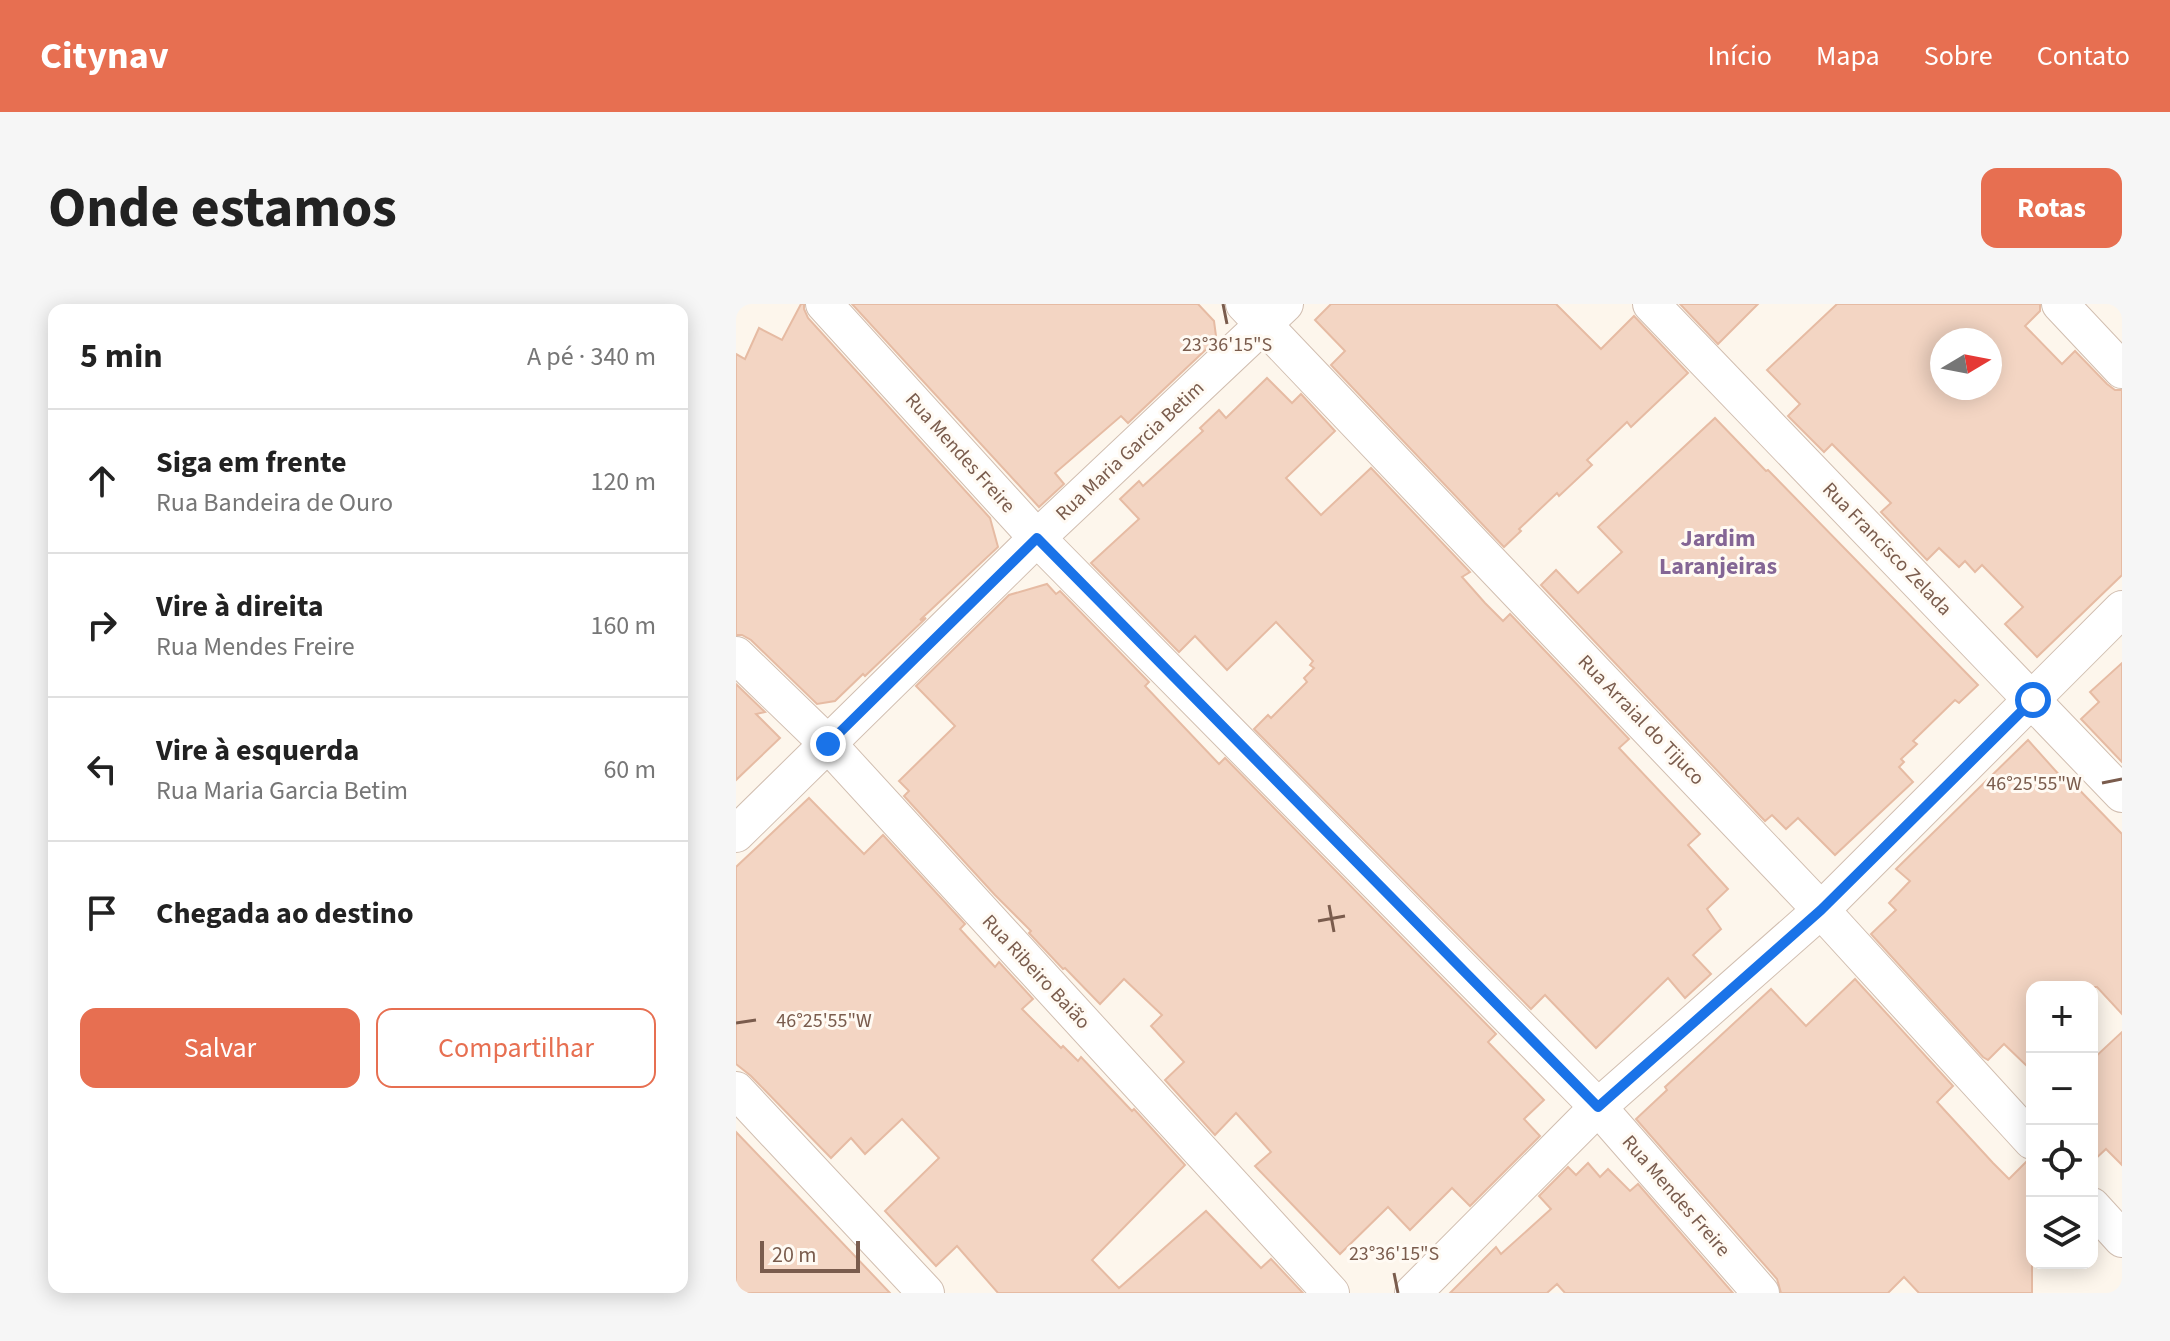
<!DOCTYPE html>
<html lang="pt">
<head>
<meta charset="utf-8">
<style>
  body { margin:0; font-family:"Source Sans 3",sans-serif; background:#f6f6f6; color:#222 }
  .controls { position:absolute; right:24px; bottom:24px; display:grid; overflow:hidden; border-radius:16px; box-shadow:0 4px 20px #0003 }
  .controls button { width:72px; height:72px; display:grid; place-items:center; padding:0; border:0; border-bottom:2px solid #e0e0e0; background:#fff; color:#222; font:40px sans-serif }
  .compass { position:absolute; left:1194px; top:24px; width:72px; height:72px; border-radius:50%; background:#fff; box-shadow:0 4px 20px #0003; rotate:80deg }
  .scale { position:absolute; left:24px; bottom:20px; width:100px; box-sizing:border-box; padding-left:8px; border:4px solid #7a5c4d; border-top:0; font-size:22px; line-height:28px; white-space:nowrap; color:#7a5c4d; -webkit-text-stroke:6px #fffaf3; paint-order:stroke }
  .stop { position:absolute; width:24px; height:24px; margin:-18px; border:6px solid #1a73e8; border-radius:50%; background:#fff }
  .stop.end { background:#1a73e8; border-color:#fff; box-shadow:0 2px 8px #0008 }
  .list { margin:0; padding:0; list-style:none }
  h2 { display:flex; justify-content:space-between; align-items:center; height:104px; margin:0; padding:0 32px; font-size:34px }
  h2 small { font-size:26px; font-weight:400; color:#767676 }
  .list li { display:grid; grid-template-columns:52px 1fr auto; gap:24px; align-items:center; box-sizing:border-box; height:144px; padding:0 32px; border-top:2px solid #e0e0e0 }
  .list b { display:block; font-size:30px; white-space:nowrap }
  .list p { margin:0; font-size:26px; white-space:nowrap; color:#767676 }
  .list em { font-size:26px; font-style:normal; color:#767676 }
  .actions { display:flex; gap:16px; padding:24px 32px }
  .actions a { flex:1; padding:18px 0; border:2px solid #e76f51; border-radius:16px; text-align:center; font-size:28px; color:#e76f51 }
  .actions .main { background:#e76f51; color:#fff }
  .icon { flex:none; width:44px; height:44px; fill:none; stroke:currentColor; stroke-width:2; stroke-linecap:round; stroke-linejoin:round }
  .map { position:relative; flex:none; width:1386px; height:989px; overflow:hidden; border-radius:16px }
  header { display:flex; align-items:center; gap:48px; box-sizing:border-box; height:112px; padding:0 40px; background:#e76f51; color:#fff }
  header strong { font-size:38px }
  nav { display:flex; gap:44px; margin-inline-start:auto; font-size:28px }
  .intro { display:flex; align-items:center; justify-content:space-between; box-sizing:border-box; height:192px; padding:0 48px }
  h1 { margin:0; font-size:56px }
  .button { padding:20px 36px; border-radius:16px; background:#e76f51; color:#fff; font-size:28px; font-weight:700 }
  main { display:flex; gap:48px; padding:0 48px }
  aside { flex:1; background:#fff; border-radius:16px; box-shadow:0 4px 20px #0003 }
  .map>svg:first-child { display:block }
  .building { fill:#f3d5c3; stroke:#e6bba3; stroke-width:2; fill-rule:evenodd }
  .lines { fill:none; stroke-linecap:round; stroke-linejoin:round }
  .street-casing { stroke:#d1beb0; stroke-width:38 }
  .street { stroke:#fff; stroke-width:36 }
  .route { stroke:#1a73e8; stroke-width:10 }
  .ticks { fill:none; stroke:#7a5c4d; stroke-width:3 }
  .labels { text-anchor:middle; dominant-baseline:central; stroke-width:6; stroke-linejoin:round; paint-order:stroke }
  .street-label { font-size:20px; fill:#7a5c4d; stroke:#fffaf3 }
  .quarter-label { font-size:24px; font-weight:bold; fill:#846695; stroke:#fffaf3 }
  .ticks-label { font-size:20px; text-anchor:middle; fill:#7a5c4d; stroke:#fffaf3; stroke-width:6; stroke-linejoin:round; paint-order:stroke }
</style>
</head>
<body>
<header>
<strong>Citynav</strong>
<nav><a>Início</a><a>Mapa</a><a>Sobre</a><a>Contato</a></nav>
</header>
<div class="intro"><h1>Onde estamos</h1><a class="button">Rotas</a></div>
<main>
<aside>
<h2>5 min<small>A pé · 340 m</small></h2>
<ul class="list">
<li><svg class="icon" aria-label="ahead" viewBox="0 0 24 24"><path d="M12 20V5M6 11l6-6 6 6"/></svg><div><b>Siga em frente</b><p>Rua Bandeira de Ouro</p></div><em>120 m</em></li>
<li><svg class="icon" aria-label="right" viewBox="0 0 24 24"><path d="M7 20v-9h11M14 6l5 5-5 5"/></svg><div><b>Vire à direita</b><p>Rua Mendes Freire</p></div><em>160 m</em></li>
<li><svg class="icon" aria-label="left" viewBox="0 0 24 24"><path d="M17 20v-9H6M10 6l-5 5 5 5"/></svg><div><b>Vire à esquerda</b><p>Rua Maria Garcia Betim</p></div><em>60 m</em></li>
<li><svg class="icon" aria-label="arrive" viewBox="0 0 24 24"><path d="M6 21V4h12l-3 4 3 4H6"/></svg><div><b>Chegada ao destino</b></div></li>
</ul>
<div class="actions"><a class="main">Salvar</a><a>Compartilhar</a></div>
</aside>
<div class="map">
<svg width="1386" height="989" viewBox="0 0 1386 989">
  <rect width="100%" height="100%" fill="#fdf6ec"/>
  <!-- building -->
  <g class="building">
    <polygon points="65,0 68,0 68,5 72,14 254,214 262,243 184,316 190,314 129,372 127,370 99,397 81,400 15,336 6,331 0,331 0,50 9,55 23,24 46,36"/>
    <polygon points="116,0 462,0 478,17 480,32 479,37 392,119 385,112 319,169 328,180 303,203"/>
    <polygon points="595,0 820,0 865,45 898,12 952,69 895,123 891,118 851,156 856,161 823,192 821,189 783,225 785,227 768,243 595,61 609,47 579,16"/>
    <polygon points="944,0 1022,0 982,40"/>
    <path d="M1101,0H1304V7L1289,22L1326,60L1339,47L1371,80L1379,86H1386V271L1301,353L1269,320L1287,303L1246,261L1239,268L1229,257L1223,263L1203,244L1191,256L1145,208L1155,199L1096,140L1088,148L1052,112L1064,100L1031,66ZM1206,36H1254V84H1206Z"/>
    <polygon points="531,74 556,99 565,90 599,127 550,174 585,211 635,164 734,268 726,273 749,299 767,317 774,310 893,435 883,444 964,530 952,541 992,585 971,605 985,625 957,651 975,670 949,694 932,674 860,744 809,691 795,705 518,425 532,411 535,414 571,378 568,374 578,364 574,361 577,357 540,318 491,366 459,332 443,348 355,259 403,215 384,195 403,177 407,182 467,127 464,124 483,106 490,114"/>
    <polygon points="979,114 1030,167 1032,166 1242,381 1223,399 1219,396 1177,437 1181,440 1165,455 1168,458 1163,463 1177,478 1099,551 1062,514 1050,525 1036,511 1029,517 805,281 820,266 842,289 886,248 862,223"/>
    <polygon points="311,280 320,290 324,287 413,378 409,382 483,460 489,454 760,730 752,738 808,796 788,815 804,832 734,902 716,884 674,926 652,903 604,950 519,862 535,848 500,809 479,831 429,776 448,758 415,722 426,711 388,675 364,700 329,664 327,665 293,629 295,627 259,591 168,492 173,487 163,477 219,422 180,382 273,291"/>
    <polygon points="1386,359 1386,458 1345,415 1363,398 1354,388"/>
    <polygon points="0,380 29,408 20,410 44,434 0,476"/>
    <polygon points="1292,436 1326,474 1329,471 1386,530 1386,710 1361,683 1296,683 1296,767 1268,740 1252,756 1247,753 1135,630 1160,606 1153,599 1174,577 1160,565"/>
    <polygon points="73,494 128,550 147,531 229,620 224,625 259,663 263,658 297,695 286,705 325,744 327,742 342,757 345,753 396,807 398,805 449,861 356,956 383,984 470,907 525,964 535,955 567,989 262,989 221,942 200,962 149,907 203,854 166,815 129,850 115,834 95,854 15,772 0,760 0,563"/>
    <polygon points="1119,675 1217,782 1201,798 1257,859 1273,875 1291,857 1296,857 1296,989 1183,989 1168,973 1152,989 1045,989 1041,975 900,815 931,786 929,783 1035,685 1070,722"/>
    <polygon points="1386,728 1386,861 1370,845 1356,858 1356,756"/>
    <polygon points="0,828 76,907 154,989 0,989"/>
    <polygon points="852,859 864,873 872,865 894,887 902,880 997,989 829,989 821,980 811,989 714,989 760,943 765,950 815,905 803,892 832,863 840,871"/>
  </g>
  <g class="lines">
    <defs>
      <g id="street">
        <polyline points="88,0 301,234 862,803 1025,989"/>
        <polyline points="508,0 1085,606 1296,837"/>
        <polyline points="915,0 1386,490"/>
        <polyline points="1324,0 1386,66"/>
        <polyline points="0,351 92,440 595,989"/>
        <polyline points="0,530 301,234 549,0"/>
        <polyline points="0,786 190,989"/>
        <polyline points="1356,902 1386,935"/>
        <polyline points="677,989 862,803 1085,606 1386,305"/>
      </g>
    </defs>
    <!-- street casing -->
    <use href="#street" class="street-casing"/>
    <!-- street -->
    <use href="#street" class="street"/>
  </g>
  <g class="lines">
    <!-- route -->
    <polyline class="route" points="92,440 301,234 862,803 1085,606 1297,396"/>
  </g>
  <!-- ticks -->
  <path class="ticks" d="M487,0L491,20M1366,479L1386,475M593,601L598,628M582,617L609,612M0,719L20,716M658,969L662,989"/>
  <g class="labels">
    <!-- street labels -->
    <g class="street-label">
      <text transform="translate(394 147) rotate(-43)">Rua Maria Garcia Betim</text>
      <text transform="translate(224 149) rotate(48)">Rua Mendes Freire</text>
      <text transform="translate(1151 245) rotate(46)">Rua Francisco Zelada</text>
      <text transform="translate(905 416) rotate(46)">Rua Arraial do Tijuco</text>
      <text transform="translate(300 668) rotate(47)">Rua Ribeiro Baião</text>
      <text transform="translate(940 892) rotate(49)">Rua Mendes Freire</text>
    </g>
    <!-- quarter labels -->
    <g class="quarter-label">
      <text x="982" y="234">Jardim<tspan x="982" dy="28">Laranjeiras</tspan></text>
    </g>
  </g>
  <g class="ticks-label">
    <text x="491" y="47">23°36'15"S</text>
    <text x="1298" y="486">46°25'55"W</text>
    <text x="88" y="723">46°25'55"W</text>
    <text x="658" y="956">23°36'15"S</text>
  </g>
</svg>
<div class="controls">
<button>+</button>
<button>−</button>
<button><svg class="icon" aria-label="locate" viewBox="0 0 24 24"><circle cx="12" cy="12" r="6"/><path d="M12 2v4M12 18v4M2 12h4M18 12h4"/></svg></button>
<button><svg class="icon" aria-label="layers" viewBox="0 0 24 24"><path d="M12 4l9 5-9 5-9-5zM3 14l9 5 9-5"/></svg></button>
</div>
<svg class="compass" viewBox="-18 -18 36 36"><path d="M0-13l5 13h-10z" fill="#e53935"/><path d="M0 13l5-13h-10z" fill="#767676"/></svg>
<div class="scale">20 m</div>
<div class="stop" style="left:1297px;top:396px"></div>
<div class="stop end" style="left:92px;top:440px"></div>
</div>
</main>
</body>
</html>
